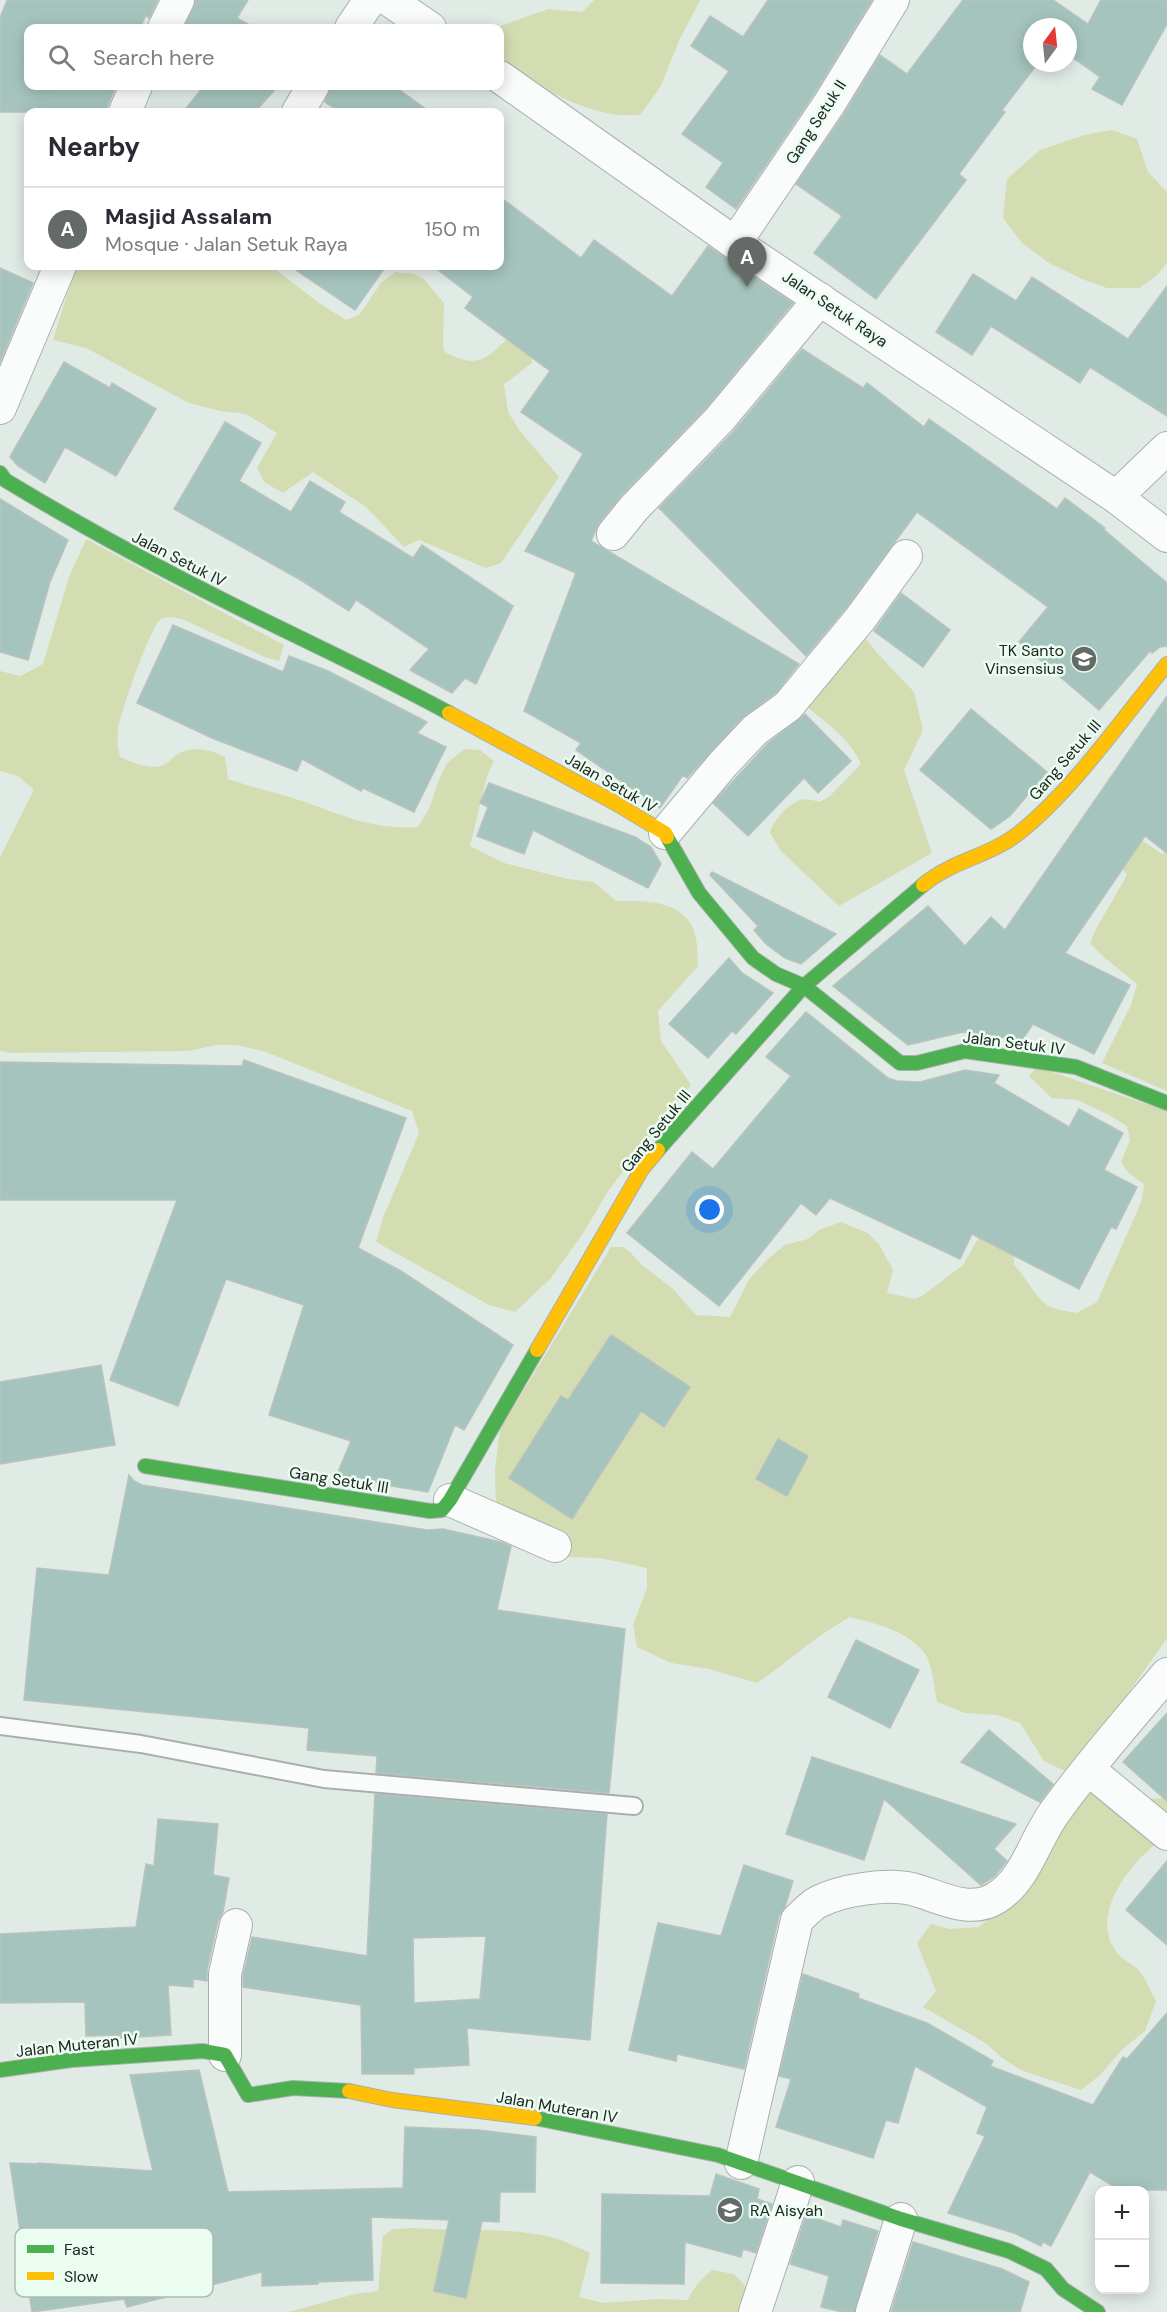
<!DOCTYPE html>
<html lang="en">
<head>
<meta charset="utf-8">
<style>
  body { margin:0; font-family:"DM Sans",sans-serif; background:#f7f7f7; color:#2b2b33 }
  .controls { position:absolute; right:18px; bottom:18px; display:grid; overflow:hidden; border-radius:12px; box-shadow:0 3px 15px #0003 }
  .controls button { width:54px; height:54px; display:grid; place-items:center; padding:0; border:0; border-bottom:2px solid #e1e1e2; background:#fff; color:#2b2b33; font:30px sans-serif }
  .compass { position:absolute; left:1023px; top:18px; width:54px; height:54px; border-radius:50%; background:#fff; box-shadow:0 3px 15px #0003; rotate:15deg }
  .you { position:absolute; left:710px; top:1210px; width:21px; height:21px; margin:-15px; border:4px solid #fff; border-radius:50%; background:#1a73e8; box-shadow:0 0 0 9px #1a73e833 }
  .badge { display:grid; place-items:center; width:39px; height:39px; border-radius:50%; background:#646b67; color:#fff; font-size:20px; font-weight:700 }
  .pin { position:absolute; translate:-50% -50px; filter:drop-shadow(0 2px 3px #0008) }
  .pin::after { content:''; position:absolute; top:32px; width:21px; height:18px; background:inherit; clip-path:polygon(0 0,100% 0,50% 100%) }
  .list { margin:0; padding:0; list-style:none }
  h2 { display:flex; justify-content:space-between; align-items:center; height:78px; margin:0; padding:0 24px; font-size:26px }
  h2 small { font-size:20px; font-weight:400; color:#7c7c81 }
  .list li { display:grid; grid-template-columns:39px 1fr auto; gap:18px; align-items:center; box-sizing:border-box; height:84px; padding:0 24px; border-top:2px solid #e1e1e2 }
  .list b { display:block; font-size:22px; white-space:nowrap }
  .list p { margin:0; font-size:20px; white-space:nowrap; color:#7c7c81 }
  .list em { font-size:20px; font-style:normal; color:#7c7c81 }
  .icon { flex:none; width:33px; height:33px; fill:none; stroke:currentColor; stroke-width:2; stroke-linecap:round; stroke-linejoin:round }
  .map { position:relative; flex:none; width:1167px; height:2312px; overflow:hidden }
  .search { position:absolute; background:#fff; box-shadow:0 3px 15px #0003; left:24px; top:24px; width:480px; height:66px; display:flex; align-items:center; gap:15px; box-sizing:border-box; padding:0 21px; border-radius:12px; color:#7c7c81; font-size:22px }
  .panel { position:absolute; background:#fff; box-shadow:0 3px 15px #0003; left:24px; top:108px; width:480px; height:162px; border-radius:12px }
  .map>svg:first-child { display:block }
  .green { fill:#d4dcb2 }
  .building { fill:#a6c4be; stroke:#b9c2be; stroke-width:1.5; fill-rule:evenodd }
  .lines { fill:none; stroke-linecap:round; stroke-linejoin:round }
  .lane-casing { stroke:#a9b0ac; stroke-width:20 }
  .street-casing { stroke:#a9b0ac; stroke-width:34 }
  .fast-casing { stroke:#a9b0ac; stroke-width:16 }
  .slow-casing { stroke:#a9b0ac; stroke-width:16 }
  .lane { stroke:#fafcfb; stroke-width:16 }
  .street { stroke:#fafcfb; stroke-width:32 }
  .fast { stroke:#4caf50; stroke-width:14 }
  .slow { stroke:#ffc107; stroke-width:14 }
  .labels { text-anchor:middle; dominant-baseline:central; stroke-width:5; stroke-linejoin:round; paint-order:stroke }
  .street-label { font-size:16px; fill:#202623; stroke:#ebfcf1 }
  .poi-label { font-size:16px; fill:#202623; stroke:#ebfcf1; text-anchor:end }
  .key { fill:#ebfcf1; stroke:#aebcb3; stroke-width:1.5 }
  .key-label { font-size:16px; fill:#202623 }
</style>
</head>
<body>
<div class="map">
<svg width="1167" height="2312" viewBox="0 0 1167 2312">
  <rect width="100%" height="100%" fill="#e1ebe5"/>
  <!-- green -->
  <g class="green">
    <path d="M594,0H700L679,41L661,86L640,115C629,115 618,116 607,113C568,105 533,83 500,61V28H495L548,9L582,12Z"/>
    <polygon points="1112,130 1137,139 1148,172 1167,192 1167,263 1157,275 1140,288 1107,288 1082,279 1049,263 1022,243 1003,218 1007,179 1040,150 1084,135"/>
    <path d="M76,266H271L319,303L346,320L359,315L381,283L395,272L414,274L424,279L444,303L443,346L445,352C483,373 492,353 517,328L533,340L532,363L504,384L508,412L520,431L559,477L501,563L486,568L419,540L404,547L366,507L313,472L283,493L264,482L257,468L277,433L246,414L220,411L189,403L86,348L53,340Z"/>
    <path d="M86,539L284,645L279,661L265,657L182,619C175,618 167,615 160,620C149,630 121,712 118,729C117,739 118,747 120,757C132,762 153,772 165,764C170,762 174,756 180,753C194,745 212,750 225,757L228,779C248,786 269,791 290,797C338,812 365,830 418,827L429,809L440,777L448,762L465,749L480,750L494,761L487,776L470,846L504,863L568,879L594,882L616,901C643,901 679,899 693,928C698,938 697,955 698,966L658,1011L661,1041L691,1085L608,1191L584,1232L551,1278L515,1312L489,1305L376,1242L382,1220L419,1133L412,1111L266,1052L237,1045H216L189,1051L12,1053L0,1051V857L34,790L18,776L0,771V671L20,676L43,664L69,577Z"/>
    <path d="M859,630L878,654L914,692L923,730L904,770L932,853L839,906L781,851L770,833C773,821 788,804 800,800C807,798 813,800 820,802L830,796L861,764C850,738 823,720 801,702Z"/>
    <polygon points="1126,830 1162,854 1167,851 1167,1091 1102,1063 1131,1005 1137,984 1105,958 1090,943 1096,929 1127,875 1117,860"/>
    <path d="M1037,1067L1167,1111V1638L1109,1721L1069,1773L1044,1761L1020,1723L997,1715L965,1713L937,1702C935,1690 932,1665 926,1655C909,1631 877,1624 850,1617C817,1635 789,1661 757,1683L709,1669L671,1663L637,1647L633,1625L647,1588V1568L600,1558L557,1557L496,1507L495,1470L500,1429L611,1247H623L630,1252L641,1264L673,1289L696,1315L730,1317L750,1278L769,1258L785,1245L808,1239L819,1230L841,1222L868,1233L879,1244L893,1270L887,1293L915,1299L922,1296L963,1265L984,1228L1013,1231L1014,1265C1026,1277 1034,1296 1048,1306C1056,1310 1068,1311 1076,1313L1097,1302L1142,1200L1144,1184L1128,1172L1121,1162L1130,1140L1127,1126L1109,1115L1077,1100L1052,1098L1029,1076Z"/>
    <path d="M1110,1765L1144,1799L1167,1798V1839H1163C1133,1858 1088,1915 1116,1951C1122,1960 1134,1964 1140,1972C1147,1981 1151,1992 1156,2001L1145,2031L1123,2049L1099,2076L1081,2090L1023,2071L1002,2058L987,2044L923,2007L936,1991L917,1943L931,1924L950,1929L979,1927L1026,1889L1053,1836Z"/>
    <path d="M415,2228C462,2232 510,2226 555,2238C567,2242 579,2248 590,2253L579,2297L603,2303L657,2299L687,2300L699,2282L712,2270L734,2274L745,2286L746,2302L740,2312H288L355,2294L378,2291L383,2236L393,2229Z"/>
  </g>
  <!-- building -->
  <g class="building">
    <polygon points="7,0 158,0 149,18 146,15 140,28 28,28 28,86 116,86 105,112 0,112 0,18"/>
    <polygon points="196,0 248,0 237,18 255,28 184,28"/>
    <polygon points="768,0 872,0 814,94 736,209 706,187 723,163 682,134 729,71 691,46 710,16 743,37"/>
    <polygon points="963,0 1053,0 1088,24 1101,0 1167,0 1167,24 1122,105 1092,89 1100,77 1068,54 1068,27 1032,27 1032,63 1038,63 1002,110 1005,112 959,174 966,180 876,299 814,253 842,216 796,184 844,114 880,55 907,74"/>
    <polygon points="204,86 278,86 255,112 183,112"/>
    <polygon points="331,86 394,86 430,112 340,112 325,102"/>
    <polygon points="500,197 581,258 594,240 672,296 708,246 793,303 706,408 620,497 599,523 591,541 799,664 776,693 742,718 687,778 683,775 660,808 576,750 581,743 524,711 576,573 525,551 583,454 521,412 550,371 465,308 473,297 433,266 500,266"/>
    <polygon points="290,266 386,266 355,310"/>
    <polygon points="0,268 33,283 0,362"/>
    <polygon points="973,274 1016,301 1032,277 1128,339 1167,286 1167,416 1090,367 1080,383 991,326 972,355 936,332"/>
    <polygon points="802,349 863,388 867,383 924,427 929,419 1057,509 1065,498 1105,528 1103,529 1167,583 1167,646 1160,647 1152,653 1150,651 1099,710 1019,642 1048,607 917,512 846,608 806,656 659,508 733,432"/>
    <polygon points="64,362 110,388 112,383 156,409 116,476 65,447 45,483 18,466 10,457"/>
    <polygon points="225,422 261,443 239,481 291,512 310,481 345,502 339,512 413,558 422,545 513,606 476,684 465,678 452,693 410,670 429,649 356,600 349,611 299,579 174,509"/>
    <polygon points="0,499 68,540 50,582 28,660 0,652"/>
    <polygon points="901,593 950,630 923,667 874,631"/>
    <polygon points="173,625 283,672 289,656 328,671 427,722 417,733 446,747 414,812 363,788 361,791 302,759 297,771 212,738 137,703"/>
    <polygon points="1167,696 1167,853 1145,836 1065,953 1130,985 1094,1054 1033,1024 1022,1040 963,1032 908,1045 833,986 928,906 965,946 991,917 1005,930"/>
    <polygon points="971,709 1047,772 1010,816 991,829 920,770"/>
    <polygon points="805,714 851,761 818,793 804,778 748,836 713,803 767,744"/>
    <polygon points="489,783 635,837 651,847 661,864 648,888 533,830 524,854 477,836 488,807 480,803"/>
    <polygon points="712,872 836,934 801,964 785,958 766,944 754,930 758,926 710,875"/>
    <polygon points="729,958 742,973 773,993 736,1034 732,1031 708,1058 669,1024"/>
    <polygon points="806,1012 888,1078 897,1081 920,1082 965,1070 999,1075 994,1083 1069,1127 1079,1109 1123,1133 1104,1170 1137,1187 1116,1229 1111,1227 1079,1289 972,1234 960,1259 830,1198 816,1215 801,1203 719,1306 627,1233 692,1152 713,1169 791,1076 766,1057"/>
    <polygon points="244,1060 406,1118 358,1248 401,1271 513,1345 464,1430 455,1425 428,1492 336,1477 351,1441 269,1415 304,1305 226,1279 178,1406 110,1380 177,1200 0,1200 0,1062 242,1066"/>
    <polygon points="611,1335 690,1387 664,1427 641,1411 572,1519 509,1478 561,1396 568,1400"/>
    <polygon points="101,1365 115,1445 0,1464 0,1382"/>
    <polygon points="778,1439 808,1456 787,1496 756,1479"/>
    <polygon points="129,1475 134,1481 142,1485 427,1530 443,1529 501,1542 511,1546 497,1610 625,1629 609,1793 376,1773 377,1756 307,1750 309,1728 24,1700 37,1568 109,1575"/>
    <polygon points="856,1640 919,1670 890,1728 828,1697"/>
    <polygon points="1167,1713 1167,1801 1123,1762"/>
    <polygon points="989,1730 1053,1784 1040,1802 961,1762"/>
    <polygon points="812,1757 1016,1824 994,1849 1007,1861 994,1877 981,1885 884,1799 864,1860 786,1834"/>
    <path d="M375,1794L607,1814L590,2040L467,2028L469,2065L414,2068V2074H362L361,2005L243,1987V1976L252,1937L367,1956ZM486,1936L480,1999L414,2003L413,1938Z"/>
    <polygon points="158,1819 218,1824 213,1875 229,1878 223,1912 218,1921 207,1970 207,1981 193,1979 193,1987 168,1985 171,2035 121,2038 120,2035 86,2036 85,2002 0,2003 0,1934 136,1927 146,1864 154,1866"/>
    <polygon points="1167,1861 1167,1945 1126,1910"/>
    <polygon points="744,1865 793,1881 785,1907 779,1916 744,2069 677,2054 676,2061 629,2050 658,1923 721,1936"/>
    <polygon points="803,1974 859,1994 858,1998 927,2023 993,2061 990,2066 1093,2105 1123,2057 1127,2059 1167,2013 1167,2190 1120,2190 1090,2172 1051,2246 1043,2242 1041,2246 1014,2233 948,2213 985,2136 977,2133 987,2107 915,2066 898,2123 886,2120 873,2158 776,2127 791,2079 779,2076"/>
    <polygon points="199,2070 228,2192 403,2188 405,2127 479,2130 536,2137 535,2192 500,2192 499,2222 482,2221 466,2298 434,2291 449,2220 371,2217 373,2280 318,2282 318,2284 262,2286 262,2272 127,2307 124,2299 32,2312 10,2163 38,2164 38,2163 153,2171 130,2075"/>
    <polygon points="716,2174 759,2189 757,2199 772,2204 756,2253 743,2249 741,2257 685,2242 684,2284 601,2283 602,2194 710,2196"/>
    <polygon points="806,2215 841,2227 843,2220 878,2231 855,2312 842,2312 821,2307 829,2276 790,2264"/>
    <polygon points="913,2242 1002,2269 1029,2282 1020,2312 891,2312"/>
  </g>
  <g class="lines">
    <defs>
      <polyline id="lane" points="0,1726 141,1744 324,1779 634,1806"/>
      <g id="street">
        <polyline points="389,0 430,28"/>
        <polyline points="164,28 178,0"/>
        <polyline points="351,28 370,0"/>
        <polyline points="500,77 735,243 1116,497 1167,448"/>
        <polyline points="125,112 136,86"/>
        <polyline points="298,112 313,86"/>
        <polyline points="735,243 829,104 893,0"/>
        <polyline points="0,408 60,266"/>
        <polyline points="1116,497 1167,536"/>
        <polyline points="613,534 634,508 719,420 820,299"/>
        <polyline points="665,833 723,764 755,730 788,706 860,619 906,556"/>
        <polyline points="450,1500 555,1546"/>
        <polyline points="1088,1769 1167,1834"/>
        <polyline points="225,2055 225,1974 236,1925"/>
        <path d="M741,2163L797,1920C804,1914 810,1906 818,1902C841,1890 887,1883 912,1889C939,1896 969,1915 996,1898C1027,1879 1035,1837 1057,1809C1091,1762 1130,1718 1167,1674"/>
        <polyline points="755,2312 798,2182"/>
        <polyline points="872,2312 901,2219"/>
      </g>
      <g id="fast">
        <path d="M0,473L5,480C79,525 155,566 233,605C305,641 378,674 449,713"/>
        <polyline points="667,837 699,893 753,958 776,974 804,986 900,1063 917,1063 965,1051 1076,1067 1167,1103"/>
        <polyline points="658,1150 804,986 923,885"/>
        <polyline points="145,1466 430,1511 442,1510 450,1500 537,1350"/>
        <polyline points="0,2070 71,2060 203,2051 225,2055 248,2095 293,2088 349,2091"/>
        <polyline points="535,2118 718,2155 901,2219 1009,2251 1046,2269 1063,2289 1098,2312"/>
      </g>
      <g id="slow">
        <polyline points="449,713 615,803 665,833 667,837"/>
        <path d="M923,885C951,861 990,856 1019,833C1074,789 1122,719 1167,664"/>
        <polyline points="537,1350 642,1169 658,1150"/>
        <polyline points="349,2091 392,2100 535,2118"/>
      </g>
    </defs>
    <!-- lane casing -->
    <use href="#lane" class="lane-casing"/>
    <!-- street casing -->
    <use href="#street" class="street-casing"/>
    <!-- fast casing -->
    <use href="#fast" class="fast-casing"/>
    <!-- slow casing -->
    <use href="#slow" class="slow-casing"/>
    <!-- lane -->
    <use href="#lane" class="lane"/>
    <!-- street -->
    <use href="#street" class="street"/>
    <!-- fast -->
    <use href="#fast" class="fast"/>
    <!-- slow -->
    <use href="#slow" class="slow"/>
  </g>
  <!-- icons -->
  <defs>
    <symbol id="school-disc" viewBox="-11 -11 22 22"><circle r="9.5" fill="#646b67" stroke="#ebfcf1"/><path d="M0-5L7-2L0 1L-7-2ZM-4 1L0 2.5L4 1V4Q0 6-4 4Z" fill="#fff"/></symbol>
  </defs>
  <g fill-rule="evenodd">
    <use href="#school-disc" x="1069" y="644" width="30" height="30"/>
    <use href="#school-disc" x="715" y="2195" width="30" height="30"/>
  </g>
  <g class="labels">
    <!-- street labels -->
    <g class="street-label">
      <text transform="translate(816 122) rotate(-57)">Gang Setuk II</text>
      <text transform="translate(835 309) rotate(34)">Jalan Setuk Raya</text>
      <text transform="translate(179 559) rotate(27)">Jalan Setuk IV</text>
      <text transform="translate(1065 760) rotate(-49)">Gang Setuk III</text>
      <text transform="translate(611 783) rotate(30)">Jalan Setuk IV</text>
      <text transform="translate(1014 1043) rotate(7)">Jalan Setuk IV</text>
      <text transform="translate(656 1131) rotate(-51)">Gang Setuk III</text>
      <text transform="translate(339 1480) rotate(9)">Gang Setuk III</text>
      <text transform="translate(77 2045) rotate(-6)">Jalan Muteran IV</text>
      <text transform="translate(557 2107) rotate(10)">Jalan Muteran IV</text>
    </g>
    <!-- poi labels -->
    <g class="poi-label">
      <text x="1064" y="650">TK Santo<tspan x="1064" dy="18">Vinsensius</tspan></text>
      <text x="750" y="2210" text-anchor="start">RA Aisyah</text>
    </g>
  </g>
  <!-- legend -->
  <rect x="15" y="2228" width="198" height="69" rx="9" class="key"/>
  <rect x="27" y="2245" width="27" height="8" fill="#4caf50"/>
  <rect x="27" y="2272" width="27" height="8" fill="#ffc107"/>
  <g class="key-label">
    <text x="64" y="2255">Fast</text>
    <text x="64" y="2282">Slow</text>
  </g>
</svg>
<div class="controls">
<button>+</button>
<button>−</button>
</div>
<svg class="compass" viewBox="-18 -18 36 36"><path d="M0-13l5 13h-10z" fill="#e53935"/><path d="M0 13l5-13h-10z" fill="#7c7c81"/></svg>
<div class="you"></div>
<div class="pin badge" style="left:747px;top:287px">A</div>
<div class="search"><svg class="icon" aria-label="search" viewBox="0 0 24 24"><circle cx="10" cy="10" r="6"/><path d="M15 15l6 6"/></svg>Search here</div>
<section class="panel">
<h2>Nearby<small></small></h2>
<ul class="list">
<li><span class="badge">A</span><div><b>Masjid Assalam</b><p>Mosque · Jalan Setuk Raya</p></div><em>150 m</em></li>
</ul>
</section>
</div>
</body>
</html>
